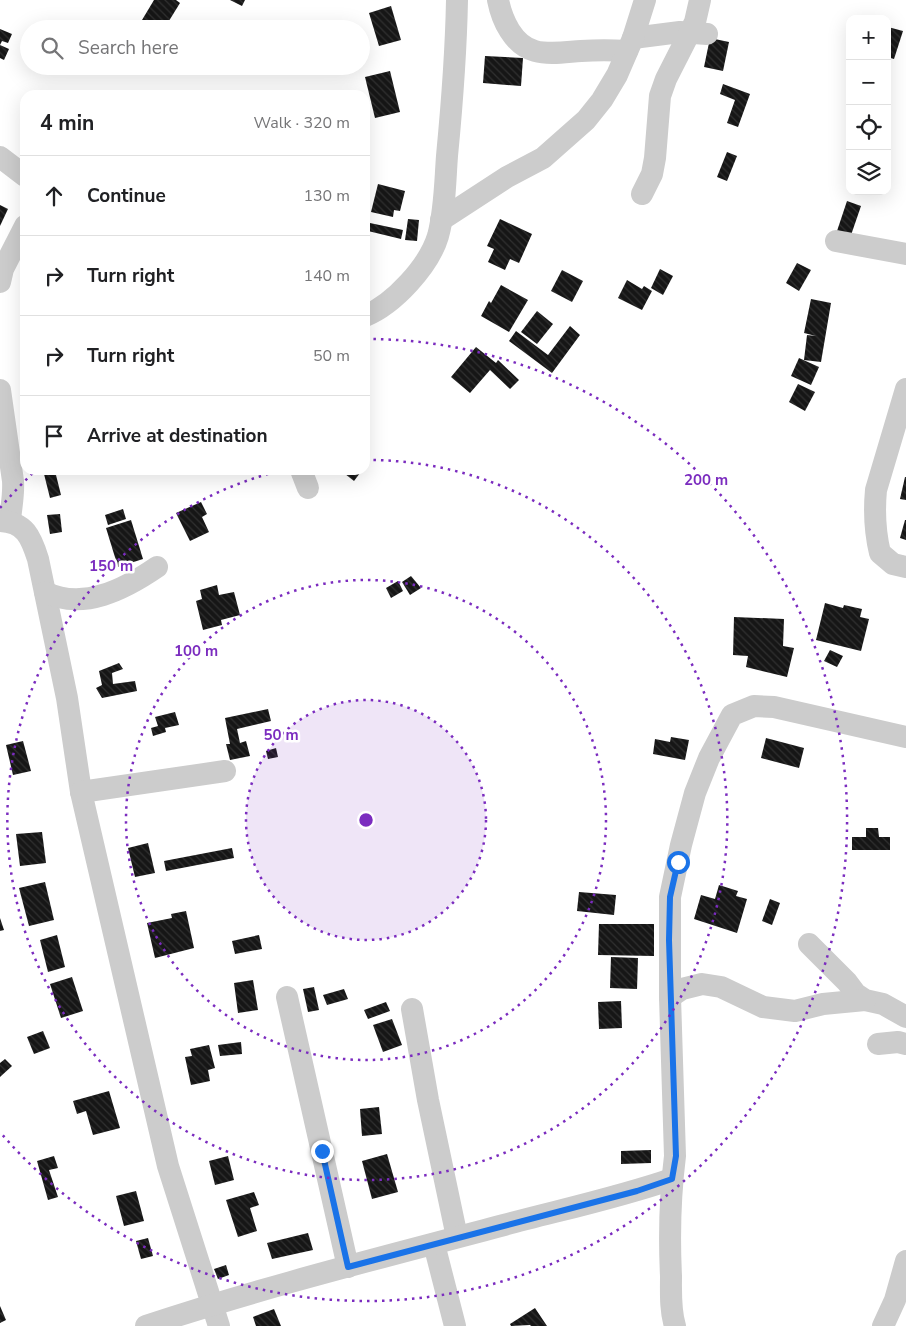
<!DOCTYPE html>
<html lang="en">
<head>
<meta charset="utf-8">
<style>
  body { margin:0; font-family:"Nunito Sans",sans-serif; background:#f6f6f6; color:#202124 }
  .controls { position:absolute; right:15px; top:15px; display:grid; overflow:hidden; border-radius:10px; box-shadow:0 5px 20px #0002 }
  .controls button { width:45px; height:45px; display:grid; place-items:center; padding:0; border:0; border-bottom:1px solid #e0e0e0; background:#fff; color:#202124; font:25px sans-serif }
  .stop { position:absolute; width:15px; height:15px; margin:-11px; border:4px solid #1a73e8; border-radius:50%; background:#fff }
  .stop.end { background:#1a73e8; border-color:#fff; box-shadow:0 1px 5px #0008 }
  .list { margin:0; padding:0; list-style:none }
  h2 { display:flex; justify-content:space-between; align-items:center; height:65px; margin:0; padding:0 20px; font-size:21px }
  h2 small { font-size:16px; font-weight:400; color:#757577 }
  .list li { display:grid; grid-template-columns:32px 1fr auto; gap:15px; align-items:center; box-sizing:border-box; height:80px; padding:0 20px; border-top:1px solid #e0e0e0 }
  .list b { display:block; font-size:19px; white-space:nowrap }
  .list em { font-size:16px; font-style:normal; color:#757577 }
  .icon { flex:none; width:28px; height:28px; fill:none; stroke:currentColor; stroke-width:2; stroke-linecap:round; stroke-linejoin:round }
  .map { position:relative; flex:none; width:906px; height:1326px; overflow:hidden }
  .search { position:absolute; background:#fff; box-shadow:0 5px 20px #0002; left:20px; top:20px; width:350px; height:55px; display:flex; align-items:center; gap:12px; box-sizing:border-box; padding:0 18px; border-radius:28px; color:#757577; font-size:19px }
  .panel { position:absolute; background:#fff; box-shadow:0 5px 20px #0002; left:20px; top:90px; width:350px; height:385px; border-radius:15px }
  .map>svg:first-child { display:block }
  .building { fill:url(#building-back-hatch) }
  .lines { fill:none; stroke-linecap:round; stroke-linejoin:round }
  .minor { stroke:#ccc; stroke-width:22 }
  .route { stroke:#1a73e8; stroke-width:6 }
  .ring { fill:none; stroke:#7b2cbf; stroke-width:2.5; stroke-dasharray:2.5 5 }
  .centre { fill:#7b2cbf; stroke:#fff; stroke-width:2.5 }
  .ring-label { font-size:15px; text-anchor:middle; font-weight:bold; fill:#7b2cbf; stroke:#fff; stroke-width:5; stroke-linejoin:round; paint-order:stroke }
</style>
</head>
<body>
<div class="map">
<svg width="906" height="1326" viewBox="0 0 906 1326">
  <defs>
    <pattern id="building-back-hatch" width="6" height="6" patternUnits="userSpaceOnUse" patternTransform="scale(1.25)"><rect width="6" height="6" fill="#161616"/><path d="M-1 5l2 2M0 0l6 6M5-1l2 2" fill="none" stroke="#303030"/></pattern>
  </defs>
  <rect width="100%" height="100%" fill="#fff"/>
  <!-- building -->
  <g class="building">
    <polygon points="154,0 176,0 180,3 164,29 157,29 142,20"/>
    <polygon points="230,0 245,0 242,6"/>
    <polygon points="391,6 401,40 379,46 369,13"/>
    <polygon points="888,27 903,31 894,59 887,57"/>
    <polygon points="0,29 12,34 8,43 2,41 0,45 9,49 4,60 0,58"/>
    <polygon points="710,38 729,42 723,71 704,67"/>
    <polygon points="485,56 523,58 521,86 483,83"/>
    <polygon points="390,71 400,112 375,118 365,77"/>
    <polygon points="723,84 750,94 738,127 727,123 735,100 720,94"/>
    <polygon points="727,152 737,156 727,181 717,177"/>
    <polygon points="378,184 405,191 400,211 394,210 393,217 371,212"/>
    <polygon points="847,201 861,206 849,241 835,237"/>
    <polygon points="0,205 8,209 0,226"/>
    <polygon points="408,219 419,220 417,241 405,240"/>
    <polygon points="500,219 532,234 519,263 510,259 505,270 488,262 494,249 487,246"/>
    <polygon points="370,223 403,230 401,239 368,231"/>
    <polygon points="797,263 811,270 799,291 786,283"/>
    <polygon points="660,269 673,276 663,295 651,288"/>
    <polygon points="562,270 583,281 572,302 551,291"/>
    <polygon points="627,280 642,289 644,286 652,291 642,310 618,298"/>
    <polygon points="501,285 528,300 509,332 481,316 489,301 491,303"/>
    <polygon points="811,299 831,303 821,362 804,360 807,335 816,336 804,333"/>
    <polygon points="537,311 553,324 537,344 521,332"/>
    <polygon points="570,326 580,335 552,373 509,341 516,331 548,355"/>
    <polygon points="476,347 496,363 498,360 519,380 510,389 490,370 470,393 451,377"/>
    <polygon points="799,358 819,367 811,385 791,376"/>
    <polygon points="798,384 815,392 805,411 789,402"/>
    <polygon points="340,470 356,470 360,473 354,481"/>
    <polygon points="55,471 61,495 50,498 44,474"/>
    <polygon points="905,477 906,477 906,500 900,499"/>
    <polygon points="201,502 207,514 202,517 209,532 190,541 176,513"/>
    <polygon points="123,509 126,519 108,525 105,515"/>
    <polygon points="60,514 62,532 50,534 47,515"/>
    <polygon points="131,520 143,559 118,567 106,528"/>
    <polygon points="905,520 906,520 906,540 900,538"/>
    <polygon points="411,576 421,588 410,595 402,582"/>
    <polygon points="398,581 403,591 391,598 386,588"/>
    <polygon points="217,585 219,595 234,592 240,615 221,620 222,625 203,630 196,601 202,599 200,590"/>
    <polygon points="825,603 843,608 844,605 862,609 860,617 869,619 861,651 816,640"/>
    <polygon points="734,617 784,619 783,646 794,648 787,677 746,667 748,656 733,655"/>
    <polygon points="830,650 843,656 837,667 824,661"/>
    <polygon points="119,663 123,669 112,673 113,684 135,681 137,691 102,698 96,688 102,685 99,671"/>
    <polygon points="268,709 271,721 237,729 240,743 246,741 250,756 230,760 226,744 230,744 225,718"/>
    <polygon points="175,712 179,725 165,728 166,732 153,736 151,728 158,726 155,717"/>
    <polygon points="671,737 689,740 685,760 653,754 655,739 670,742"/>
    <polygon points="766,738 804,748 799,768 761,758"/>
    <polygon points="23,741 31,771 13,775 6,745"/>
    <polygon points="276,748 278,757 268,759 266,751"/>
    <polygon points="866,828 878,828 879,837 890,837 890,850 852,850 852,837 866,837"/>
    <polygon points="42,832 46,863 20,866 16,834"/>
    <polygon points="148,843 155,873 135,877 128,848"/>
    <polygon points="232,848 234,858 166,871 164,861"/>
    <polygon points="45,882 54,920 29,926 19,888"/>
    <polygon points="719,885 738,891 736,896 747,899 737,933 694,919 701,895 715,899"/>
    <polygon points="579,892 616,895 614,915 577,911"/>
    <polygon points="770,899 780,903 772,925 762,921"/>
    <polygon points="186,911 194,948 155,958 147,923 172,918 171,914"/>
    <polygon points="0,918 4,930 0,931"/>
    <polygon points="599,924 654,924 654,956 598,955"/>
    <polygon points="57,935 65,967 48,972 40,940"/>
    <polygon points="259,935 262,949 235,954 232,941"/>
    <polygon points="611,957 638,958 637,989 610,988"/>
    <polygon points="72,977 83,1011 61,1018 50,984"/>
    <polygon points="253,980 258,1010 238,1013 234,983"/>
    <polygon points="314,987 319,1010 308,1012 303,989"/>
    <polygon points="344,989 348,999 327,1005 323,995"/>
    <polygon points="621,1001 622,1028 599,1029 598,1002"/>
    <polygon points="386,1002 390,1011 368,1019 364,1010"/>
    <polygon points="392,1019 402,1045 383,1052 373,1025"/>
    <polygon points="43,1031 50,1048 34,1054 27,1037"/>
    <polygon points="241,1042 242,1054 220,1056 218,1045"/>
    <polygon points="209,1045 215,1068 208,1070 210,1081 191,1085 185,1057 192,1056 190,1049"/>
    <polygon points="5,1059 12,1066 0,1077 0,1063"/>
    <polygon points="109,1091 120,1128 93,1135 86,1111 77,1114 73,1101"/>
    <polygon points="379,1107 382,1134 362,1136 360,1109"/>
    <polygon points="651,1150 651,1163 621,1164 621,1151"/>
    <polygon points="387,1154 398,1192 372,1199 362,1161"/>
    <polygon points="54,1156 58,1168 49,1170 58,1197 48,1200 37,1161"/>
    <polygon points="228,1156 234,1180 215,1185 209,1161"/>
    <polygon points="136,1191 144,1221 124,1226 116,1196"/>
    <polygon points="254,1192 259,1205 250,1208 257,1231 238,1237 226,1200"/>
    <polygon points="308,1233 313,1250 272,1259 267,1243"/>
    <polygon points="148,1238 153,1256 141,1259 136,1241"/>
    <polygon points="226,1265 229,1275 218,1279 214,1269"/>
    <polygon points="0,1306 6,1320 0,1323"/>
    <polygon points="535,1308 547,1326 531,1326 530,1325 511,1326 510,1324"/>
    <polygon points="274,1309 281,1326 256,1326 253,1317"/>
  </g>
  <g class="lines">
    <!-- minor -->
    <g class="minor">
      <path d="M498,0C502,20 513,45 535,51C549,55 566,52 581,51C596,50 612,50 627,51"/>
      <polyline points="633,38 680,32 707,34"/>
      <polyline points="0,157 25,176"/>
      <polyline points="642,194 652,174 655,158 660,96 666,79 695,22 700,0"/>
      <polyline points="441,220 507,177 543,158 586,120 602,100 617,75 633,38 645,0"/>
      <polyline points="836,241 906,254"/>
      <polyline points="0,282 3,269 25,226"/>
      <path d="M365,316C394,304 429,266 438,236C445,210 445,183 447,156C452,104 456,52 457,0"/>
      <path d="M906,389L876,490C874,511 875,532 880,553L893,564L906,567"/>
      <path d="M0,390L13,481C14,495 11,507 10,521"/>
      <polyline points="301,470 308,488"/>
      <path d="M0,521C25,522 31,537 38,559L67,698L81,792L168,1166L219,1326"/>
      <path d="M45,592C83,611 125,589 157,567"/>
      <polyline points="81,792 225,771"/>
      <polyline points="809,944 847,982 856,994 865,1000 883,1004 906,1017"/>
      <polyline points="287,997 348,1267"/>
      <polyline points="670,997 682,989 702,984 721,987 763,1007 795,1011 823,1004 865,1000"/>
      <polyline points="412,1009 428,1100 457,1237"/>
      <polyline points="878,1044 898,1042 906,1044"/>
      <polyline points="434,1244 455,1326"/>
      <path d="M146,1326C263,1287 384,1257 504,1225C560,1210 617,1198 672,1179"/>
      <path d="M675,1326C670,1310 671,1292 671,1276C669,1235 670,1196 675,1156L670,997V897L681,845L695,793L709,758L732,715L754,706L774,707L906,737"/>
      <polyline points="883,1326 895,1300 906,1261"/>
    </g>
  </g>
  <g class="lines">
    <!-- route -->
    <polyline class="route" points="322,1151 348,1267 637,1191 672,1179 676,1156 669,940 670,897 678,862"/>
  </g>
  <!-- distance rings -->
  <circle cx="366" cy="820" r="120" fill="#7b2cbf" fill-opacity=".12"/>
  <g class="ring">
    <circle cx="366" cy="820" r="120"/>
    <circle cx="366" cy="820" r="240"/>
    <path d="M366 460A360 360 0 1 1 279 471"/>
    <path d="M0 508A481 481 0 0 1 35 471M366 339A481 481 0 1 1 0 1132"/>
  </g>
  <circle cx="366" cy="820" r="8" class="centre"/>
  <g class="ring-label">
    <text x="706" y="485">200 m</text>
    <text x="111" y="571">150 m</text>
    <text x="196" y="656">100 m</text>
    <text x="281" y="740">50 m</text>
  </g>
</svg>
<div class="controls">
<button>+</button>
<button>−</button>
<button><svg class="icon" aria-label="locate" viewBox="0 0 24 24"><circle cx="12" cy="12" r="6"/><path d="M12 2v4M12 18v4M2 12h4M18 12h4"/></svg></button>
<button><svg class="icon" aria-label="layers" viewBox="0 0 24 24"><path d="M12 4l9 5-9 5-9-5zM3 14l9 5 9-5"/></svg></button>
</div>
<div class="stop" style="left:678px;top:862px"></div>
<div class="stop end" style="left:322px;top:1151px"></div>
<div class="search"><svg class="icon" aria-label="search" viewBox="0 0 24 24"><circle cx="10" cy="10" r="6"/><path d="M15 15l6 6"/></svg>Search here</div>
<section class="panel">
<h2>4 min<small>Walk · 320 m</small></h2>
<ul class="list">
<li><svg class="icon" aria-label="ahead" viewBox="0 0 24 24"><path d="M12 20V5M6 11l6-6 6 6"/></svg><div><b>Continue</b></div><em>130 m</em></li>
<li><svg class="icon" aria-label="right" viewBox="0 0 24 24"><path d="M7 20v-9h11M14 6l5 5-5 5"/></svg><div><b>Turn right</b></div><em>140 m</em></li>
<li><svg class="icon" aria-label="right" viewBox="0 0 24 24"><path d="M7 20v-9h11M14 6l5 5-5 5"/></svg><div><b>Turn right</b></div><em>50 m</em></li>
<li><svg class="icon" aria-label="arrive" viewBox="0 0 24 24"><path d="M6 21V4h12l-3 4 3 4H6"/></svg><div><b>Arrive at destination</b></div></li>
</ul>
</section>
</div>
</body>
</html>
